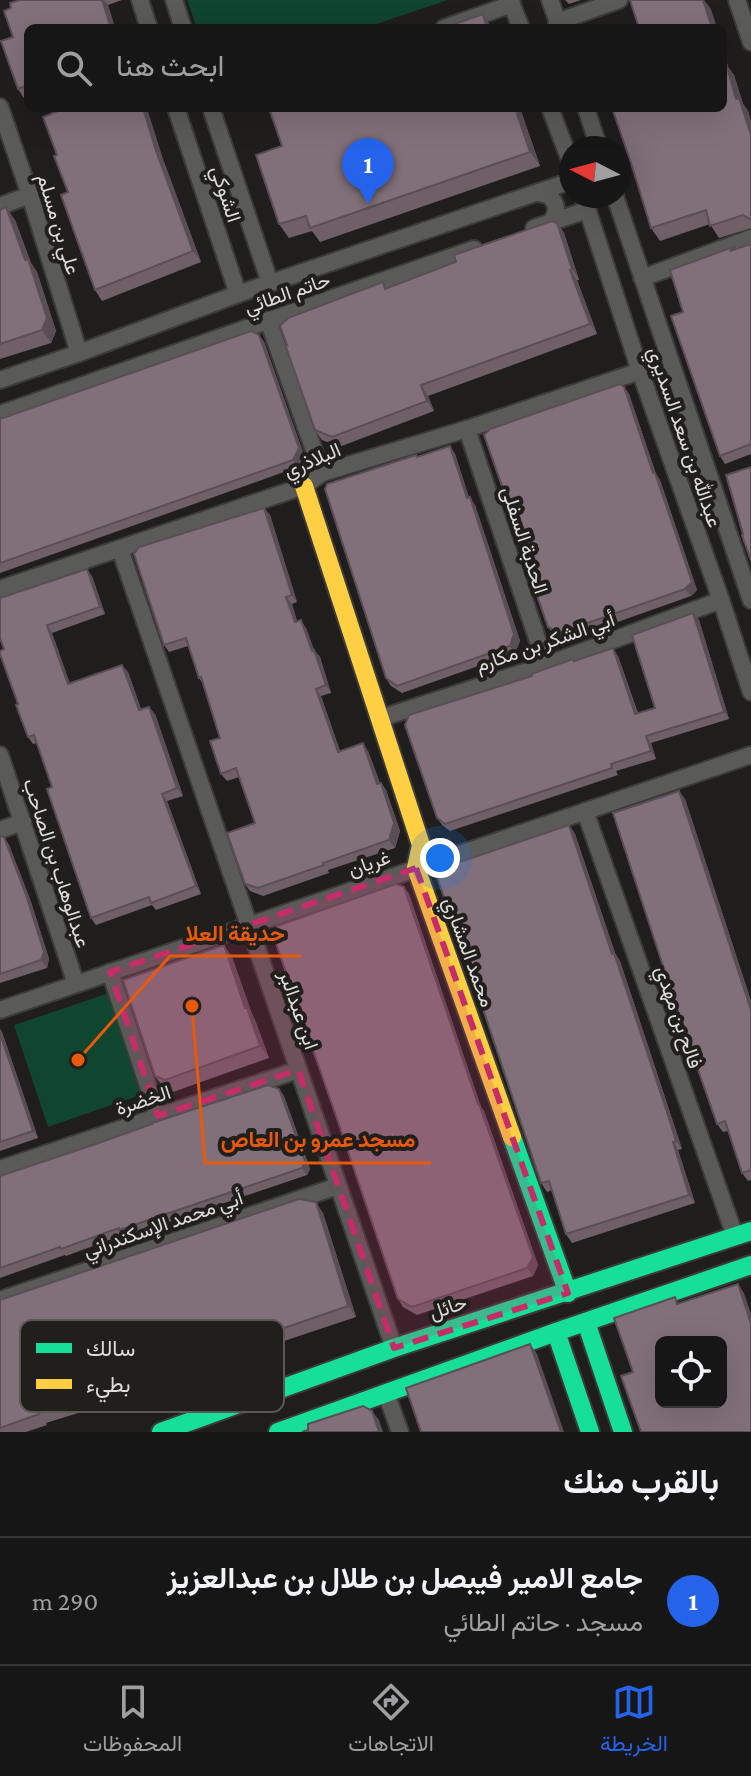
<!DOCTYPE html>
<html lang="ar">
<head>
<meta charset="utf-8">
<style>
  body { margin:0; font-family:"Crimson Pro",Vazirmatn,serif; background:#201f1f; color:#f1f3f6; direction:rtl }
  .controls { position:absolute; right:24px; bottom:24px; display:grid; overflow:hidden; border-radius:12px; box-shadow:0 8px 32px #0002 }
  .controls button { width:72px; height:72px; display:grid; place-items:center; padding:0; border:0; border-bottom:2px solid #363535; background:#171616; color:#f1f3f6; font:40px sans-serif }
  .compass { position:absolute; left:559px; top:136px; width:72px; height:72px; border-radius:50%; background:#171616; box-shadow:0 8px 32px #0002; rotate:276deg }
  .you { position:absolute; left:440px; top:858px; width:28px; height:28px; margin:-20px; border:6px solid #fff; border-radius:50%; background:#1a73e8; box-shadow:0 0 0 12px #1a73e833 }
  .badge { display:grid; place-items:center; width:52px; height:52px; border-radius:50%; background:#2563eb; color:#fff; font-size:26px; font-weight:700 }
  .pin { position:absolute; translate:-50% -66px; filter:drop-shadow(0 2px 4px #0008) }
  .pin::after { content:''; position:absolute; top:42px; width:28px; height:24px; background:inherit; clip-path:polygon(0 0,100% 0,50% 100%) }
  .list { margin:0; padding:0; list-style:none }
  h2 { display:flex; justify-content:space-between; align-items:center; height:104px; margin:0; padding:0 32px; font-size:34px }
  h2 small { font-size:26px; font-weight:400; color:#9e9fa1 }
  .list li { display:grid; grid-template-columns:52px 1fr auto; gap:24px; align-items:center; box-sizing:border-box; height:128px; padding:0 32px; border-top:2px solid #363535 }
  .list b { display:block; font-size:30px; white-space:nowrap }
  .list p { margin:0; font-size:26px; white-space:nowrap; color:#9e9fa1 }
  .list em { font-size:26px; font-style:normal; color:#9e9fa1 }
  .icon { flex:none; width:44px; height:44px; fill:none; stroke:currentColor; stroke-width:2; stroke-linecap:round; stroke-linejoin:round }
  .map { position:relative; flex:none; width:751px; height:1432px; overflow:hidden; direction:ltr }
  .search { position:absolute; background:#171616; box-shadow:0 8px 32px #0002; left:24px; right:24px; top:24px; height:88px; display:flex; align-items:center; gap:20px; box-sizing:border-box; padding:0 28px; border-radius:12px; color:#9e9fa1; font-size:30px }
  .sheet { height:232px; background:#171616 }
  nav { display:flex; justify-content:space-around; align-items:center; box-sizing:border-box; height:112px; border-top:2px solid #363535; background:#171616; font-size:22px; color:#9e9fa1 }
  nav a { display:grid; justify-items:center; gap:4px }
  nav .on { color:#2563eb }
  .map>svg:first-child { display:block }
  .green { fill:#10452f }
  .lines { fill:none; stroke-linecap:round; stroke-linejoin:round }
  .street-casing { stroke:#3b3b39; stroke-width:20 }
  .fast-casing { stroke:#3b3b39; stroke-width:22 }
  .slow-casing { stroke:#3b3b39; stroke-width:22 }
  .street { stroke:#5a5a59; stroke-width:16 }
  .fast { stroke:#16e098; stroke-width:18 }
  .slow { stroke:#ffcf43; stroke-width:18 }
  .wall { fill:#6f6068 }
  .shaded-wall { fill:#5a4e55 }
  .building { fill:#817079; stroke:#5a4e55; stroke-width:2; fill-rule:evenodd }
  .marked { fill:#c52c68; fill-opacity:0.2; stroke:#c52c68; stroke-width:6; stroke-dasharray:16 10; stroke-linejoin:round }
  .labels { text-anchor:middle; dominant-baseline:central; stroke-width:8; stroke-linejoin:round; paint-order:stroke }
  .street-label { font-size:20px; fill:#ddddda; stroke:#201f1c }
  .key { fill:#201f1c; stroke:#595855; stroke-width:2 }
  .key-label { font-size:22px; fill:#ddddda }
  .leader { fill:none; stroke:#e8590c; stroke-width:3 }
  .callout-dot { fill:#e8590c; stroke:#201f1c; stroke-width:3 }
  .callout-label { font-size:22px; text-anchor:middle; font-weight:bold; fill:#e8590c; stroke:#201f1c; stroke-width:8; stroke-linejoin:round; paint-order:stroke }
</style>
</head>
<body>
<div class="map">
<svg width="751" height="1432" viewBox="0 0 751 1432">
  <rect width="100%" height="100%" fill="#1f1e1d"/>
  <!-- green -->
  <g class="green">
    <polygon points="187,0 448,0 364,28 197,28"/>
    <polygon points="109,993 143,1094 48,1127 14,1025"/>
  </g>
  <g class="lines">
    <defs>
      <g id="street">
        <polyline points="140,0 149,28"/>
        <polyline points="174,0 183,28"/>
        <polyline points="510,0 521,28"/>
        <polyline points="550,0 560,28"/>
        <polyline points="737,0 751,42"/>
        <polyline points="557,22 619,0"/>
        <polyline points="444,28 512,4"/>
        <polyline points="0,107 30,195 79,353"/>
        <polyline points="176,108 238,294"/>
        <polyline points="211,108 270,283"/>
        <polyline points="550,108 571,163"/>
        <polyline points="586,108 599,148"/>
        <path d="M537,193L548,195C558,203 558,212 551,222"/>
        <polyline points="583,196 640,371 721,600 751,692"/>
        <polyline points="615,196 751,600"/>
        <polyline points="0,206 30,195"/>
        <polyline points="534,228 587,210"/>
        <polyline points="642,278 751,238"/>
        <polyline points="268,320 322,473"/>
        <polyline points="0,380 79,353 238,294 571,181"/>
        <polyline points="0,414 474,249"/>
        <polyline points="467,429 546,665"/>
        <polyline points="120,549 394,1348"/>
        <polyline points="0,589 304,486 322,473 467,429 640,371"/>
        <polyline points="381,718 546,665 721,600"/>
        <polyline points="0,755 76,984"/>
        <polyline points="585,811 735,1236"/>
        <polyline points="0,830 23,822"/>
        <polyline points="110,972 158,1116"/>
        <polyline points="0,1010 751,755"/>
        <polyline points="0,1169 298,1070"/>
        <polyline points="0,1300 338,1186"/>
        <polyline points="386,1393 400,1432"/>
      </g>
      <g id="fast">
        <polyline points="512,1137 568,1293"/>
        <polyline points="586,1322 623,1432"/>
        <polyline points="556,1332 590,1432"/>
        <polyline points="161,1432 394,1348 751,1231"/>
        <polyline points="278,1432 556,1332 751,1265"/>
      </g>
      <polyline id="slow" points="304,486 421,845 416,868 512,1137"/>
    </defs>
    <!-- street casing -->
    <use href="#street" class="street-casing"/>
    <!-- fast casing -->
    <use href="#fast" class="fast-casing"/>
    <!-- slow casing -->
    <use href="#slow" class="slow-casing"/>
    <!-- street -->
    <use href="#street" class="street"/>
    <!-- fast -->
    <use href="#fast" class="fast"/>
    <!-- slow -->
    <use href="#slow" class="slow"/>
  </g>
  <!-- wall -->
  <g class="wall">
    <polygon points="20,0 122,0 108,5 115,28 28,28 28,99 25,100 18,89 13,37 11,8"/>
    <polygon points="565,0 581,0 569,4"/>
    <polygon points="723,49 728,67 734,75 743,104 748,111 751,121 751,228 719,238 710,224 660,241 651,228 723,108"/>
    <polygon points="520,108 540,166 320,242 312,231 289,238 279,224 282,146"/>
    <polygon points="57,155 164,162 201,262 102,301 95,290"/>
    <polygon points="0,210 15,220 31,263 37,272 56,331 51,343 0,359"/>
    <polygon points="557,223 564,233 579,280 577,280 597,334 428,396 434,411 339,447 322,440 315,430 287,345 387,289"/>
    <polygon points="751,244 751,454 725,464 720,456 683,312 670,270 736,246 738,249"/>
    <polygon points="259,335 264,342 304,455 298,467 0,573 0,419"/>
    <polygon points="624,387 629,394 656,474 660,480 697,590 691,596 564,641 553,634 548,627"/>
    <polygon points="450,446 455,454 469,498 475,505 520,641 515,653 402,693 391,686 386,678 418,457"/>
    <polygon points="264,508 270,515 297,602 292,604 297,622 306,628 314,650 320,657 331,693 321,696 340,751 368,751 380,783 381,783 386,790 400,831 395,848 328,870 329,873 263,896 250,891 245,884 255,823 239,777 227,781 221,774 220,738 204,685 199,678 188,646 169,652 164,645"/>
    <polygon points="92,576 105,614 52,633 70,684 128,672 141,709 155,714 183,796 167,801 201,894 156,910 152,905 96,925 91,918 52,787 37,743 33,744 28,737 4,649"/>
    <polygon points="699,620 729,719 651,743 656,759 616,771 618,775 450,831 442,825 437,818 532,676 574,661 618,656 638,713 655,708"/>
    <polygon points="685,799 751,1001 751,1180 748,1181 742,1173 728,1131 723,1132 717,1124"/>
    <polygon points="569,825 575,834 615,953 620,961 682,1149 678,1150 695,1203 572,1243 566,1234 552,1190 547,1192 541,1183 469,966 466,961"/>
    <polygon points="0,836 4,837 9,845 31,902 49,959 47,968 0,983"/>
    <polygon points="404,887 409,894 481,1107 484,1111 538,1265 533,1276 417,1315 403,1307 398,1299"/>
    <polygon points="232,957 252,1014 255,1020 269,1058 173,1092 163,1087 155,1076"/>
    <polygon points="0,1029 2,1032 38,1138 0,1151"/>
    <polygon points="279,1089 284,1096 310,1169 307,1175 125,1237 123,1235 66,1256 65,1255 0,1278 0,1176"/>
    <polygon points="323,1213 356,1317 233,1358 171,1381 171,1384 46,1423 47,1425 26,1432 0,1432 0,1300"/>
  </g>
  <!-- shaded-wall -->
  <g class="shaded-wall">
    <polygon points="102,0 104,0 108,5 115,28 111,28"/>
    <polygon points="703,0 704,0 711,9 717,28 712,28"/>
    <polygon points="483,14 492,28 487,28"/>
    <polygon points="723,49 728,67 734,75 743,104 748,111 751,121 751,135 723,65"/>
    <polygon points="143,108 147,108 164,162 201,262 193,251 156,151"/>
    <polygon points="515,108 520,108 540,166 530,152"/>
    <polygon points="6,207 15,220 31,263 37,272 56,331 51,343 42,330 25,260"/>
    <polygon points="557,223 564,233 579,280 572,269"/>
    <polygon points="570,270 577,280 597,334 590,324"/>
    <polygon points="259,335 264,342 304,455 298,467 293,460"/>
    <polygon points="421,385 428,396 434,411 427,401"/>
    <polygon points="624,387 629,394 656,474 660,480 697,590 691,596 685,589 653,473"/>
    <polygon points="450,446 455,454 472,506 467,498"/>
    <polygon points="470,497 475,505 520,641 515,653 510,646"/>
    <polygon points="264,508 270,515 297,602 292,595"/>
    <polygon points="87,569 92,576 105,614 100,607"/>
    <polygon points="286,597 292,604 300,630 295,622"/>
    <polygon points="693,613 699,620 729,719 724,712"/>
    <polygon points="301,620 306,628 317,658 312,651"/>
    <polygon points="47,625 52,633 73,692 68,684"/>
    <polygon points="613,648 618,656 640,722 635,714"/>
    <polygon points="314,650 320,657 331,693 326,685"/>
    <polygon points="122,665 128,672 144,718 139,710"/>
    <polygon points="316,689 321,696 343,760 338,752"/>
    <polygon points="149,707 155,714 183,796 177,788"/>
    <polygon points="646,736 651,743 656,759 651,751"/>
    <polygon points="363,743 368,751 383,791 377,784"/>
    <polygon points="381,783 386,790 400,831 395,848 389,840"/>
    <polygon points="679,791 685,799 751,1001 751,1010"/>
    <polygon points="162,794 167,801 201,894 196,886"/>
    <polygon points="569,825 575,834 615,953 620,961 682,1149 676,1141"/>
    <polygon points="4,837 9,845 31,902 49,959 47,968 41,960"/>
    <polygon points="404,887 409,894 481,1107 484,1111 538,1265 533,1276 527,1268 478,1104"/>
    <polygon points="224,945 232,957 252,1014 255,1020 269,1058 260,1046 245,1008"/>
    <polygon points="0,1029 2,1032 38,1138 33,1131 0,1034"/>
    <polygon points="279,1089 284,1096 310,1169 307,1175 302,1168"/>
    <polygon points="673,1142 678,1150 695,1203 689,1195"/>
    <polygon points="316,1202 323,1213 356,1317 348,1306"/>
    <polygon points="738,1284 744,1293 751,1314 751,1324"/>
    <polygon points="530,1344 537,1354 564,1432 561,1432"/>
    <polygon points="372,1411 379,1420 383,1432 379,1432"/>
  </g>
  <!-- building -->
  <g class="building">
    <polygon points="20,0 102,0 111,28 28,28 28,85 18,89 1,41 13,37 4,11 11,8 10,3"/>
    <polygon points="630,0 703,0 712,28 639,28"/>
    <polygon points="483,14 487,28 443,28"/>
    <polygon points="726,63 736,99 739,98 751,135 751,220 743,215 710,226 706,210 651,228 631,163 612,108 723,108 723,64"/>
    <polygon points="65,108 143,108 156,151 193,251 95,290 61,195 68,192 54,156 57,155 43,117"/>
    <polygon points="269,108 515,108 530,152 310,228 306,216 279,224 256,155 282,146"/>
    <polygon points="6,207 25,260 28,259 47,318 42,330 0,344 0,210"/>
    <polygon points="552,221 557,223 572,269 570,270 590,324 421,385 427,401 332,437 315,430 285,344 287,345 280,326 288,318 383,282 385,289 456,262 454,255"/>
    <polygon points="751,244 751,444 720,456 671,316 683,312 670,270 736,246 730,251"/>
    <polygon points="251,331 259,335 299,448 293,460 0,563 0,419"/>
    <polygon points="620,384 624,387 653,473 655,473 692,582 685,589 559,633 548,627 506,508 509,506 484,435 490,429"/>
    <polygon points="450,446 467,498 470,497 514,634 510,646 397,686 386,678 325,489 327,484 416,455 417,457"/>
    <polygon points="751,467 751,561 742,535 743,534 726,475"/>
    <polygon points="264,508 292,595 286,597 295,622 301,620 312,651 314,650 326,685 316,689 338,752 363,743 377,784 381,783 394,823 389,840 323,863 324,865 258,888 245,884 227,833 255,823 236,768 221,774 210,741 220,738 201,677 199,678 186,638 164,645 134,554 139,547"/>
    <polygon points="87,569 100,607 47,625 68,684 122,665 139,710 149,707 177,788 162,794 196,886 151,903 149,897 91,918 47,789 52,787 34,735 28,737 16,705 18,704 0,654 0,651 4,649 0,638 0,598"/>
    <polygon points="693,613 724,712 646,736 651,751 611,764 612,768 445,824 437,818 405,725 409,715 532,676 531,674 573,659 574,661 613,648 635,714 655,708 632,635"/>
    <polygon points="679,791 751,1010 751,1170 742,1173 725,1121 717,1124 681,1021 613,813"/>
    <polygon points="569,825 612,954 614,953 667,1112 676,1141 673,1142 689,1195 566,1234 549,1181 541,1183 467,961 466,961 437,877 442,868"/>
    <polygon points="0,836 4,837 26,895 44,952 41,960 0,974"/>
    <polygon points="396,884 404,887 478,1104 479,1104 533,1257 527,1268 412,1307 398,1299 335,1113 273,935 277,926"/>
    <polygon points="224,945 245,1008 247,1008 260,1046 165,1080 155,1076 123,980"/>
    <polygon points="0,1034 33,1131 0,1142"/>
    <polygon points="268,1085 279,1089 305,1161 302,1168 119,1230 119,1228 61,1249 60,1247 0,1268 0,1176 90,1146 152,1124 152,1123"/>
    <polygon points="299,1199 316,1202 348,1306 226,1348 163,1371 164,1373 39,1413 39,1414 0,1428 0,1300"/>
    <path d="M738,1284L751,1324V1432H641L621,1376L633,1372L614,1318L675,1297L677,1304ZM661,1342H721V1402H661Z"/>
    <polygon points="530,1344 561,1432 421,1432 406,1388"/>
    <polygon points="363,1406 372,1411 379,1432 302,1432 308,1430 308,1424"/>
  </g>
  <!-- marked area -->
  <path class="marked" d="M416,868L568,1293L394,1348L298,1070L158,1116L110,972Z"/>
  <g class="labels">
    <!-- street labels -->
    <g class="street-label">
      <text transform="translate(226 194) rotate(72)">الشوكي</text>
      <text transform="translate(59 224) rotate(73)">علي بن مسلم</text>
      <text transform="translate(287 293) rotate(-19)">حاتم الطائي</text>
      <text transform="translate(685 437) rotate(71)">عبدالله بن سعد السديري</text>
      <text transform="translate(312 460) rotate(-23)">البلاذري</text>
      <text transform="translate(525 540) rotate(72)">الحدبة السفلى</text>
      <text transform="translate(545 642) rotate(-19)">أبي الشكر بن مكارم</text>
      <text transform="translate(57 863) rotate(72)">عبدالوهاب بن الصاحب</text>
      <text transform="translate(369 863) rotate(-19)">غريان</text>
      <text transform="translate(469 952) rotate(70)">محمد المشاري</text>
      <text transform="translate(299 1010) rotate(71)">ابن عبدالبر</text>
      <text transform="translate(679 1017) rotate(71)">فالح بن مهدي</text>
      <text transform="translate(143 1100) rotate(-18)">الخضرة</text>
      <text transform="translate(163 1224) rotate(-19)">أبي محمد الإسكندراني</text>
      <text transform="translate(448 1307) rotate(-18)">حائل</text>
    </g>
  </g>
  <!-- legend -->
  <rect x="20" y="1320" width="264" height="92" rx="12" class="key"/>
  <rect x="36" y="1343" width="36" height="10" fill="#16e098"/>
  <rect x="36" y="1379" width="36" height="10" fill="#ffcf43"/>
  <g class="key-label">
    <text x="86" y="1356">سالك</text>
    <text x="86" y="1392">بطيء</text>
  </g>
  <!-- callouts -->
  <path class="leader" d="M78 1060L170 956H301M192 1006L205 1163H431"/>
  <g class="callout-dot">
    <circle cx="78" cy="1060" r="8"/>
    <circle cx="192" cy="1006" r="8"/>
  </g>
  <g class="callout-label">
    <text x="235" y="941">حديقة العلا</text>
    <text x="318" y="1147">مسجد عمرو بن العاص</text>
  </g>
</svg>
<div class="controls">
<button><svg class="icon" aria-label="locate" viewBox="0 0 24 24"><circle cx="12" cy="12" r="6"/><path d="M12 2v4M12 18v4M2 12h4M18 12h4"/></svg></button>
</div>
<svg class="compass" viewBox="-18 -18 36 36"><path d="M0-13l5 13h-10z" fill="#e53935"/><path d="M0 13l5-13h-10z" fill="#9e9fa1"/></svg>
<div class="you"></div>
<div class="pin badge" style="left:368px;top:204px">1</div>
<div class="search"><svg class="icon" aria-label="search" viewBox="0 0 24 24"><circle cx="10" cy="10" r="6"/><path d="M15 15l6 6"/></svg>ابحث هنا</div>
</div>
<section class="sheet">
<h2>بالقرب منك<small></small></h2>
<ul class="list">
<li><span class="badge">1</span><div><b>جامع الامير فيبصل بن طلال بن عبدالعزيز</b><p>مسجد · حاتم الطائي</p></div><em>290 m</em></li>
</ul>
</section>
<nav>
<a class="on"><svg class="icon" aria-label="map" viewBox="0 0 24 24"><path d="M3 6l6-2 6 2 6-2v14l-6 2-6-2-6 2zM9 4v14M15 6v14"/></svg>الخريطة</a>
<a><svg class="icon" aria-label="directions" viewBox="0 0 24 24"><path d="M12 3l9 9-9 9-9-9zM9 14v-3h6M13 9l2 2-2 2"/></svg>الاتجاهات</a>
<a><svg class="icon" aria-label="saved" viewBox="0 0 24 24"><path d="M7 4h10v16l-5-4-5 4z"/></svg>المحفوظات</a>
</nav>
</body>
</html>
